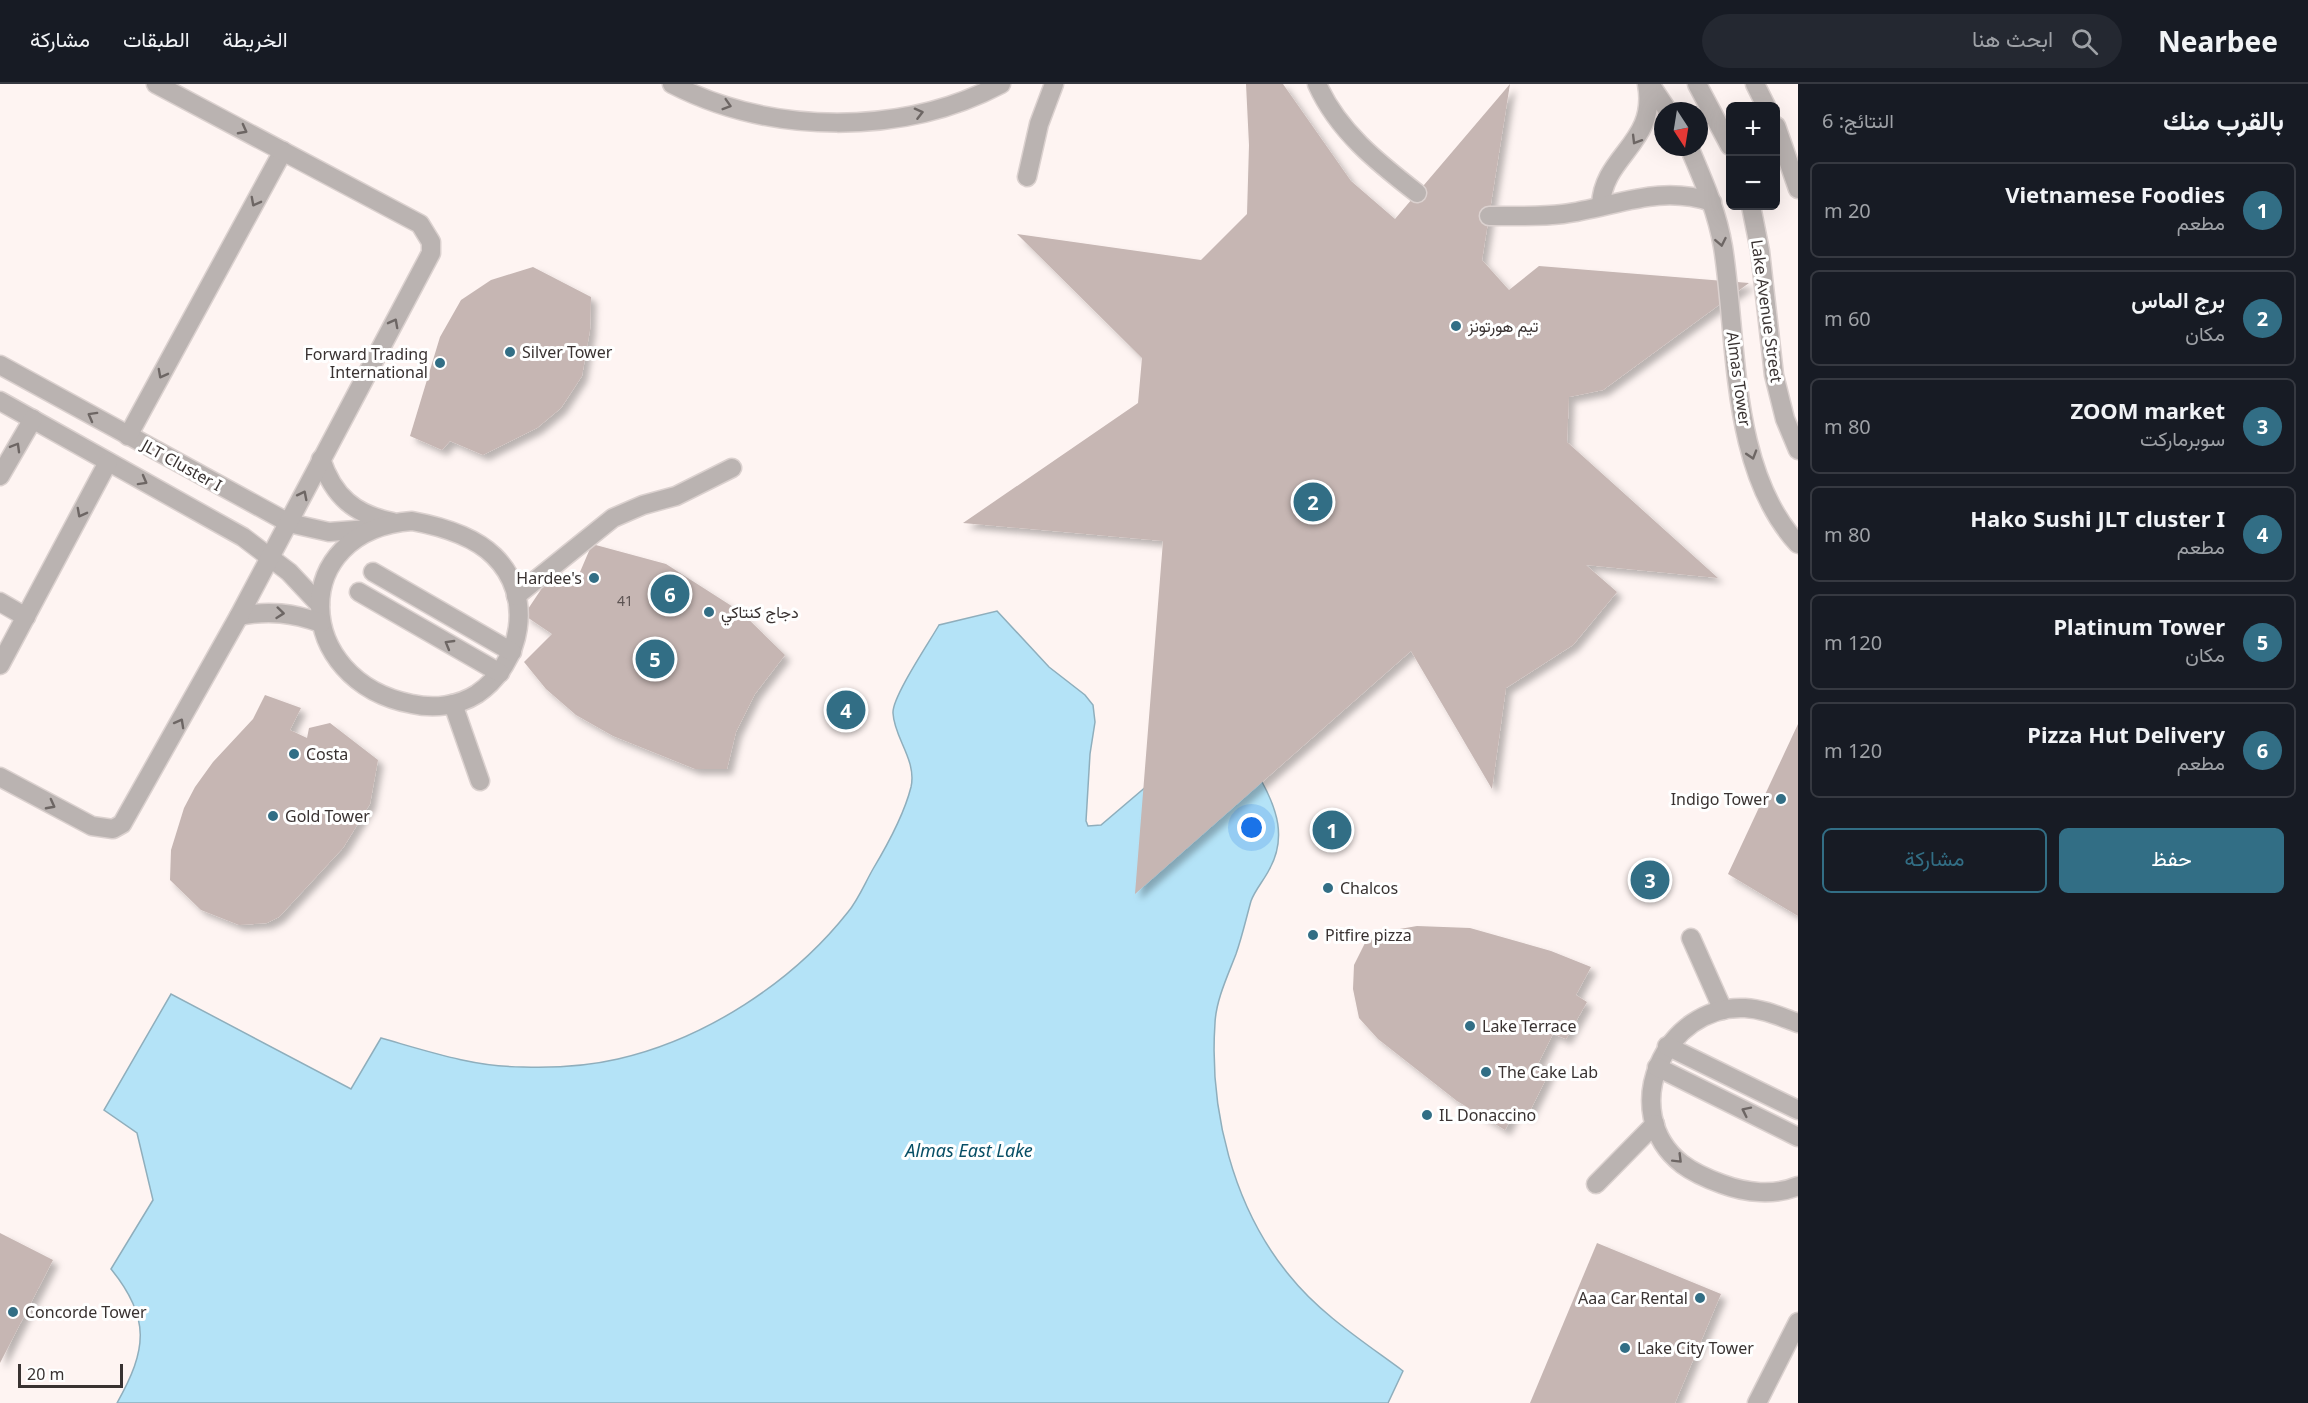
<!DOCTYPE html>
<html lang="ar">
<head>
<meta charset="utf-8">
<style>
  body { margin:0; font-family:"Noto Sans",Vazirmatn,sans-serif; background:#242831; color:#f1f3f6; direction:rtl }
  .controls { position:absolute; right:18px; top:18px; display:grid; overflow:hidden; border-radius:9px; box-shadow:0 6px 24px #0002 }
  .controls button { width:54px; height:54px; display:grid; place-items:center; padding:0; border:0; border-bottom:2px solid #363941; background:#171b24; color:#f1f3f6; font:30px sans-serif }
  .compass { position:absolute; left:1654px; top:18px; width:54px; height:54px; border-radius:50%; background:#171b24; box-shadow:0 6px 24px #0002; rotate:168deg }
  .scale { position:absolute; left:18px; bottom:15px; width:105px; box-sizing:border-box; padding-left:6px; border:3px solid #393231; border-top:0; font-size:16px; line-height:21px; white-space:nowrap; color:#393231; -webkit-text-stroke:4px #fff; paint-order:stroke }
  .you { position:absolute; left:1252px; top:744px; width:21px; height:21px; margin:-15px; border:4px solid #fff; border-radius:50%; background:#1a73e8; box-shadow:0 0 0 9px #1a73e833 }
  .badge { display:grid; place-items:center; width:39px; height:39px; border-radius:50%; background:#326e85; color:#fff; font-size:20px; font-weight:700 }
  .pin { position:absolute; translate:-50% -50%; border:3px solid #fff; box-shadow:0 2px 6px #0006 }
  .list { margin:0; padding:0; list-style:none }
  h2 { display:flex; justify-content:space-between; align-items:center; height:78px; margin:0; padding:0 24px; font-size:26px }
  h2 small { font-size:20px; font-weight:400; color:#9ea1a6 }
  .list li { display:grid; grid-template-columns:39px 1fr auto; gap:18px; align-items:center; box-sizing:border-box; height:96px; margin:0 12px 12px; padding:0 12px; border:2px solid #363941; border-radius:9px }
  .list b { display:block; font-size:22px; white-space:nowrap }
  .list p { margin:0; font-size:20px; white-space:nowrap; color:#9ea1a6 }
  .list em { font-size:20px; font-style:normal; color:#9ea1a6 }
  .actions { display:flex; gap:12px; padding:18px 24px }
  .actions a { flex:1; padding:14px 0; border:2px solid #326e85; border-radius:9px; text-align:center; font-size:21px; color:#326e85 }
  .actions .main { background:#326e85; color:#fff }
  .icon { flex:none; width:33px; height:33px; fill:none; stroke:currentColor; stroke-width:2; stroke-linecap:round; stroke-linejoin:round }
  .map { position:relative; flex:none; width:1798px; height:1319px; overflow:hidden; direction:ltr }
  header { display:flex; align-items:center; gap:36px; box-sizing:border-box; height:84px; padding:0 30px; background:#171b24; border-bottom:2px solid #363941 }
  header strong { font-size:28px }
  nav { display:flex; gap:33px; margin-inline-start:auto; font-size:21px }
  .search { width:420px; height:54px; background:#242831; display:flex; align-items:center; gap:15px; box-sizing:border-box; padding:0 21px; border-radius:33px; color:#9ea1a6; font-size:22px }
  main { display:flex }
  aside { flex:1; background:#171b24 }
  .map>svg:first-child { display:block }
  .water { fill:#b4e3f7; stroke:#8faebc; stroke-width:1.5 }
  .building { fill:#c6b6b3; filter:url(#shadow) }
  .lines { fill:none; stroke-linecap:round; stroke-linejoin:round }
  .lane-casing { stroke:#dbd1cf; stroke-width:21 }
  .street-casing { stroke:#dbd1cf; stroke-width:21 }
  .lane { stroke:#bab3b1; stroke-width:18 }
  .street { stroke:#bab3b1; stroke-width:18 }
  .oneway { stroke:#6d6664 }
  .poi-dot { fill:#326e85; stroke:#fff; stroke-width:2 }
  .labels { text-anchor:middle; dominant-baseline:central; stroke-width:6; stroke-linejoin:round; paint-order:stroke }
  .number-label { font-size:14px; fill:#5c5352 }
  .street-label { font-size:16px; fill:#393231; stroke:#fff }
  .poi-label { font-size:16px; fill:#393231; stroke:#fff; text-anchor:start }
  .water-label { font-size:18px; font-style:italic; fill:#084f66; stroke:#fff }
</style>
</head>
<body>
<header>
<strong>Nearbee</strong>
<div class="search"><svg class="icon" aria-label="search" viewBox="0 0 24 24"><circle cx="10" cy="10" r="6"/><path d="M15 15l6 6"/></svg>ابحث هنا</div>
<nav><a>الخريطة</a><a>الطبقات</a><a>مشاركة</a></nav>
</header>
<main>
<aside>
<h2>بالقرب منك<small>النتائج: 6</small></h2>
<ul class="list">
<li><span class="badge">1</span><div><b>Vietnamese Foodies</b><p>مطعم</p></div><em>20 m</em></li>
<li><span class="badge">2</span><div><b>برج الماس</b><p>مكان</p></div><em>60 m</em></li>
<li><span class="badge">3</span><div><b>ZOOM market</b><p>سوبرماركت</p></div><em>80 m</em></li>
<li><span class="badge">4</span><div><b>Hako Sushi JLT cluster I</b><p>مطعم</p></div><em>80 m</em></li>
<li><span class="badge">5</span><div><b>Platinum Tower</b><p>مكان</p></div><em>120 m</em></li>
<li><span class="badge">6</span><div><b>Pizza Hut Delivery</b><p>مطعم</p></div><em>120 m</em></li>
</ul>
<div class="actions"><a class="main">حفظ</a><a>مشاركة</a></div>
</aside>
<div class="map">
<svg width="1798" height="1319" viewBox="0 0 1798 1319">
  <defs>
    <filter id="shadow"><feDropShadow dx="5.5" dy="5.5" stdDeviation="3" flood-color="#0004"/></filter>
  </defs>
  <rect width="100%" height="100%" fill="#fef4f2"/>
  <!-- water -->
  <path class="water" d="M997,527L1049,583L1085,611L1093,621L1095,638L1090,670L1086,737L1088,742L1101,741L1168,684L1261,696C1277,725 1287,754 1269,786C1264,796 1255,806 1251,817C1246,835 1242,853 1236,870C1228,891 1216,916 1215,939C1209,1026 1233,1123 1289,1191C1320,1230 1364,1258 1403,1287L1388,1319H117C147,1266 151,1234 111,1185L153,1116L137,1049L104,1026L171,910L351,1005L381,954C427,967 474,983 523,983C554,984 588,982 618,975C705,955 792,899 848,828C858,816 865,799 873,785C888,760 904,731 911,703C917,676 894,654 893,629C892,613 930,557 939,541Z"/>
  <!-- building -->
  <g class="building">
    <polygon points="1246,0 1283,0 1351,97 1395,135 1510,0 1482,176 1509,206 1539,182 1749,199 1603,306 1569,313 1567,358 1718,494 1586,481 1617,508 1573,561 1506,604 1492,705 1411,567 1135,810 1163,457 963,439 1138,319 1142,274 1017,150 1201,176 1247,130 1249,61"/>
    <polygon points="533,183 591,213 590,246 582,292 561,324 537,344 483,371 450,357 442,366 410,352 440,253 461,216 491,196"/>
    <polygon points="592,460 666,480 741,528 785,571 755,610 736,648 727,685 695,685 613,652 576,631 546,605 524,578 552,550 524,531 554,486 577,495"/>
    <polygon points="265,611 301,624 290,646 307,654 309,644 330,639 378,676 370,720 343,764 279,833 267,839 239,841 201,826 170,796 171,766 184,724 195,703 213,678 253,635"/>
    <polygon points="1798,640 1798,832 1728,790"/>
    <polygon points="1417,842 1470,844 1551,867 1591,883 1576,911 1587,918 1566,955 1553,950 1538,980 1550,987 1527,1033 1516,1026 1505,1046 1457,1017 1378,955 1359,934 1353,905 1354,881 1365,859 1388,847"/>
    <polygon points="0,1149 53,1176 0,1279"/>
    <polygon points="1597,1159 1721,1210 1675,1319 1530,1319"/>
  </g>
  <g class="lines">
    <defs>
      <g id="lane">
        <path d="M672,0C771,51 903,52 1001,0"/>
        <path d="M1317,0C1338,47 1377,78 1417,109"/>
        <polyline points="1650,0 1668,27"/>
        <path d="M1689,63C1703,96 1717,127 1723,163C1738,257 1729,385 1798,460"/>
        <polyline points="1027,93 1039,40 1054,0"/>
        <path d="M1601,121C1603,71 1658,59 1647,0"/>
        <path d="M1489,132C1513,132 1538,133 1563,130C1616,123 1658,100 1712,118"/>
        <polyline points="0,281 289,439 329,448 369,445"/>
        <polyline points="0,317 243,453 289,488 320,521"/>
        <polyline points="128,352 283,67"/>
        <path d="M321,375C333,412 355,431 393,438"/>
        <polyline points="0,392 33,335"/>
        <path d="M412,437C439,442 473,451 494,472C535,512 522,579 477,610C458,622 434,625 412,620C292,597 287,446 412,437Z"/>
        <polyline points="373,488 512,568"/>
        <polyline points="359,508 500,589"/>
        <polyline points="516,512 613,434 643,421 676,412 732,384"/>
        <polyline points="0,518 26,533"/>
        <path d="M239,532C269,526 293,529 321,539"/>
        <polyline points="0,581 108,378"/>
        <polyline points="453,620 480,697"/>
        <polyline points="0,693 92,742 113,745 122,740 239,532 431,169 431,158 420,140 156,0"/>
        <polyline points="1691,854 1723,926"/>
        <path d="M1798,939C1781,933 1764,925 1745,924C1665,920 1616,1028 1682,1080C1694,1089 1708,1095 1722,1100C1746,1109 1774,1112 1798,1102"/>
        <polyline points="1667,962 1798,1026"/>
        <polyline points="1657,983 1798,1053"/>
        <polyline points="1596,1100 1655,1040"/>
        <polyline points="1757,1319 1798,1238"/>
      </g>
      <g id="street">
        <polyline points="1697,0 1730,62"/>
        <polyline points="1755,0 1766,22"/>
        <polyline points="1776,42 1798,105"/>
        <polyline points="1751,122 1760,167 1774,291 1785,335 1798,366"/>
      </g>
    </defs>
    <!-- lane casing -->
    <use href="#lane" class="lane-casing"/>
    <!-- street casing -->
    <use href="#street" class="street-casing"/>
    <!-- lane -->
    <use href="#lane" class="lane"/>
    <!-- street -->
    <use href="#street" class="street"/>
  </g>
  <!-- one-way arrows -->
  <defs><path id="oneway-chevron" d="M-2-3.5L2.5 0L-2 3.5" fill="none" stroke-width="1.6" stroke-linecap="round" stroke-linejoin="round" transform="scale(1.5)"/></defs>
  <g class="oneway">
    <use href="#oneway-chevron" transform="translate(727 21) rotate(17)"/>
    <use href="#oneway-chevron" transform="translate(919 29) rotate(-14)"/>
    <use href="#oneway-chevron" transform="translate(243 46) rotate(28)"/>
    <use href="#oneway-chevron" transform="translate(1636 56) rotate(121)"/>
    <use href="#oneway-chevron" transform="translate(255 118) rotate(118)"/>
    <use href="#oneway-chevron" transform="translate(1721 158) rotate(79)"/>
    <use href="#oneway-chevron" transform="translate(394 239) rotate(-62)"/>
    <use href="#oneway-chevron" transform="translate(162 290) rotate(118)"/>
    <use href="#oneway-chevron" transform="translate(92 332) rotate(-151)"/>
    <use href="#oneway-chevron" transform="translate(16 363) rotate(-60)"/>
    <use href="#oneway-chevron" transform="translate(1752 371) rotate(73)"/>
    <use href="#oneway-chevron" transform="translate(143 397) rotate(29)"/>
    <use href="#oneway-chevron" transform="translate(303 411) rotate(-63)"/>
    <use href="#oneway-chevron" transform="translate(81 429) rotate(118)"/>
    <use href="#oneway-chevron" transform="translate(280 529) rotate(6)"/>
    <use href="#oneway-chevron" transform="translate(449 560) rotate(-150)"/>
    <use href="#oneway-chevron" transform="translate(180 639) rotate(-61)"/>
    <use href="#oneway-chevron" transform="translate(51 721) rotate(28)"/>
    <use href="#oneway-chevron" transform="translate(1746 1027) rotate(-154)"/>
    <use href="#oneway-chevron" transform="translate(1678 1075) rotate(45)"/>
  </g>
  <!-- markers -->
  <g class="poi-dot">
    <circle cx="1456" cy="242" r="6"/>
    <circle cx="510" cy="268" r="6"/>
    <circle cx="440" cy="279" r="6"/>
    <circle cx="594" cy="494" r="6"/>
    <circle cx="709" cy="528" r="6"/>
    <circle cx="294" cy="670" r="6"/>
    <circle cx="1781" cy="715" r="6"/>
    <circle cx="273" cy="732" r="6"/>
    <circle cx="1328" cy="804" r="6"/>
    <circle cx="1313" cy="851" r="6"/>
    <circle cx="1470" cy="942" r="6"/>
    <circle cx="1486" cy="988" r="6"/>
    <circle cx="1427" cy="1031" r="6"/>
    <circle cx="1700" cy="1214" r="6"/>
    <circle cx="13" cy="1228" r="6"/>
    <circle cx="1625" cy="1264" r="6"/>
  </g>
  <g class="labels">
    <!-- number labels -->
    <g class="number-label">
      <text x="625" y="516">41</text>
    </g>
    <!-- street labels -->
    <g class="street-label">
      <text transform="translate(1767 227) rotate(82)">Lake Avenue Street</text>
      <text transform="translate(1739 295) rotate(82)">Almas Tower</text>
      <text transform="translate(182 381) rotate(29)">JLT Cluster I</text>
    </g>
    <!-- poi labels -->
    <g class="poi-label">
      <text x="1468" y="242">تيم هورتونز</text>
      <text x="522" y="268">Silver Tower</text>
      <text x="428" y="270" text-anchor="end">Forward Trading<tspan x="428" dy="18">International</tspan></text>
      <text x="582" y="494" text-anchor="end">Hardee's</text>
      <text x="721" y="528">دجاج كنتاكي</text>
      <text x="306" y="670">Costa</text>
      <text x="1769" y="715" text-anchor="end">Indigo Tower</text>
      <text x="285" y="732">Gold Tower</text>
      <text x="1340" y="804">Chalcos</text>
      <text x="1325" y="851">Pitfire pizza</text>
      <text x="1482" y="942">Lake Terrace</text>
      <text x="1498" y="988">The Cake Lab</text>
      <text x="1439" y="1031">IL Donaccino</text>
      <text x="1688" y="1214" text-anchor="end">Aaa Car Rental</text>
      <text x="25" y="1228">Concorde Tower</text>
      <text x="1637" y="1264">Lake City Tower</text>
    </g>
    <!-- water labels -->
    <g class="water-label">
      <text x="969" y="1066">Almas East Lake</text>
    </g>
  </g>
</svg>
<div class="controls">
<button>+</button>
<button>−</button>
</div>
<svg class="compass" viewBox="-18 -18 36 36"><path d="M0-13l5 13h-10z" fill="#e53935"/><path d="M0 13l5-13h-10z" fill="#9ea1a6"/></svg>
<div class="scale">20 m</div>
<div class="you"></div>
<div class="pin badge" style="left:1332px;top:746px">1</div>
<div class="pin badge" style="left:1313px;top:418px">2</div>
<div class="pin badge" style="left:1650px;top:796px">3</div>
<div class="pin badge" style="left:846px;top:626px">4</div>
<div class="pin badge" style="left:655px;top:575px">5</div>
<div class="pin badge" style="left:670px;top:510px">6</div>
</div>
</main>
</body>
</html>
